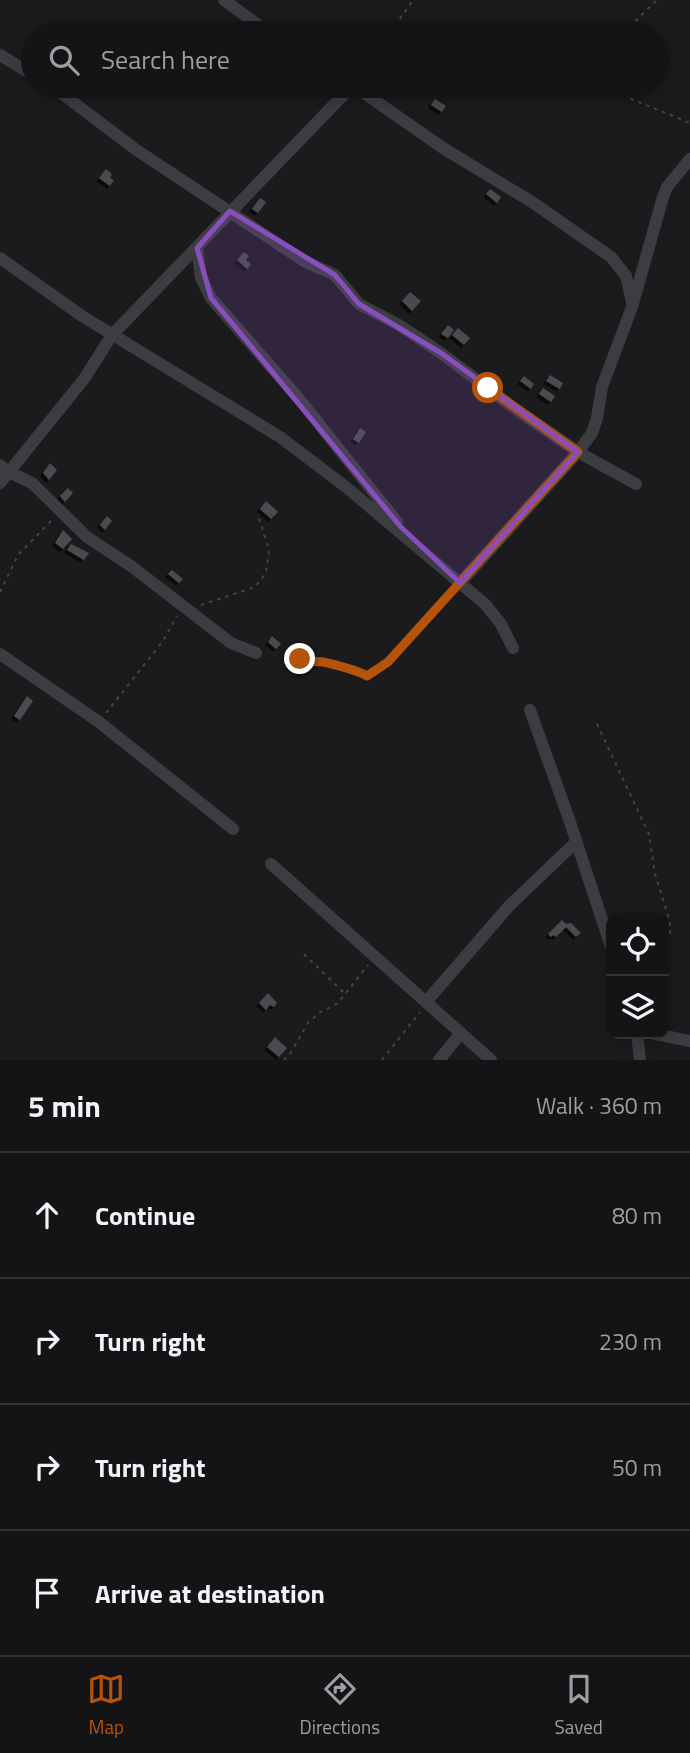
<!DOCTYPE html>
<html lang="en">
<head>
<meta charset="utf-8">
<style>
  body { margin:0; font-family:"Titillium Web",sans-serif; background:#212123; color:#f1f3f6 }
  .controls { position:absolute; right:21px; bottom:21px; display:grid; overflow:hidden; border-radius:14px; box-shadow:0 4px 18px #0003 }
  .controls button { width:63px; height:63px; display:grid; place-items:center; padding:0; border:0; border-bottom:2px solid #333335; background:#141416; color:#f1f3f6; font:35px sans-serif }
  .stop { position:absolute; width:21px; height:21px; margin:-16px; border:5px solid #b45309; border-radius:50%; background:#fff }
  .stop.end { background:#b45309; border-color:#fff; box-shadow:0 2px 7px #0008 }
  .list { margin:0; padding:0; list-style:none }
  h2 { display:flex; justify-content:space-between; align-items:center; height:91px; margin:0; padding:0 28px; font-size:30px }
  h2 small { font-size:23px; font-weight:400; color:#9d9ea1 }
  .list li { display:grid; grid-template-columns:46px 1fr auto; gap:21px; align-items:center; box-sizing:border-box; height:126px; padding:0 28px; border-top:2px solid #333335 }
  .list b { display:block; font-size:26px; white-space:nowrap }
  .list em { font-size:23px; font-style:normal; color:#9d9ea1 }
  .icon { flex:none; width:38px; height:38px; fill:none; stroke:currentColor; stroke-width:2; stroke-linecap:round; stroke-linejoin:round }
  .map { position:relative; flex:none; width:690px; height:1060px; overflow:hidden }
  .search { position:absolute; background:#141416; box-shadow:0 4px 18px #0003; left:21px; right:21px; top:21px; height:77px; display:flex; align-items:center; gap:18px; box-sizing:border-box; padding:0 24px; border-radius:38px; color:#9d9ea1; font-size:26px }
  .sheet { height:595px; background:#141416 }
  nav { display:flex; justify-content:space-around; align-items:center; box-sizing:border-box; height:98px; border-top:2px solid #333335; background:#141416; font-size:19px; color:#9d9ea1 }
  nav a { display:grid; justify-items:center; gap:4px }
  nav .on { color:#b45309 }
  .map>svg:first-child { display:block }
  .building { fill:#4a4b4f; filter:url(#shadow) }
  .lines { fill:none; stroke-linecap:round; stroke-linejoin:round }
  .path { stroke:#424448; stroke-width:2; stroke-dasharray:3.5 5; stroke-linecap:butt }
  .minor { stroke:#3c3d41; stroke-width:12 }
  .route { stroke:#b45309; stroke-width:9 }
  .marked { fill:#884ebe; fill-opacity:0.2; stroke:#884ebe; stroke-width:5; stroke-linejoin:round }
</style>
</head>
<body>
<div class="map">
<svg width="690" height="1060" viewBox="0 0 690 1060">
  <defs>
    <filter id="shadow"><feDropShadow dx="-3" dy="3" stdDeviation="0" flood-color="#0009"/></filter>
  </defs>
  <rect width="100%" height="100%" fill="#1b1b1d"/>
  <!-- building -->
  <g class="building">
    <polygon points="435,99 446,106 442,112 431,105"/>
    <polygon points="106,169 112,174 110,178 114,180 110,186 99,178"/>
    <polygon points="490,189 501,197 497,203 486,194"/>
    <polygon points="260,198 266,202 258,213 252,209"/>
    <polygon points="244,252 249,256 246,260 251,264 247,269 237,260"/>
    <polygon points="410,292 421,301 412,311 402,301"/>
    <polygon points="448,325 454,330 448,338 441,334"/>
    <polygon points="458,328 470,338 464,345 452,335"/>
    <polygon points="550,375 563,383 560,389 546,381"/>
    <polygon points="524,376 534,384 531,389 520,381"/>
    <polygon points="543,388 555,396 551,402 539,394"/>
    <polygon points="360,428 366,432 359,443 353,439"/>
    <polygon points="50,463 57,470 49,480 43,473"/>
    <polygon points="68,488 73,493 65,502 60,496"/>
    <polygon points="266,501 278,512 271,519 260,509"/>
    <polygon points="107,516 112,521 105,530 100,525"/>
    <polygon points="63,530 72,539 63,549 55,543"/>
    <polygon points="71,544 89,553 84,560 67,550"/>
    <polygon points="172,570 183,579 179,583 168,574"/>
    <polygon points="272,636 281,644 276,649 268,642"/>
    <polygon points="27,696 33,701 20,720 14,716"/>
    <polygon points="562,920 566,924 571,923 581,933 576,937 566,927 556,937 553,935 551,937 548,934"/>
    <polygon points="268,993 277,1003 274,1007 270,1005 266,1010 259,1003"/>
    <polygon points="275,1037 287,1048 279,1057 267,1047"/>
  </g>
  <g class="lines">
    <!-- path -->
    <g class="path">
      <polyline points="390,33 413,0"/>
      <polyline points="623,33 657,0"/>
      <polyline points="573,86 599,87 614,92 690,123"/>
      <polyline points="0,592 18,555 54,518"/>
      <polyline points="201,605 255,587 266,573 269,550 258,515"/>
      <polyline points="289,652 304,661 323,662 352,671 360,671 367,676 388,662 452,591"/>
      <polyline points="106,713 163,641 177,616"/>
      <polyline points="597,724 649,834 655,874 670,922 670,932 664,961"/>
      <polyline points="304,954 344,993"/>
      <polyline points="284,1060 290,1054 308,1023 319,1013 338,1003 368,965"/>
      <polyline points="382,1060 420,1012"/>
    </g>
    <!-- minor -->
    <g class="minor">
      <polyline points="224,0 269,33"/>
      <polyline points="0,55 33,75"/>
      <polyline points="52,86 135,149 304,261 335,275 359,304 399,325 441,353 514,408 578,452 636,484"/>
      <polyline points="354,86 443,148 532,202 611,257 626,276 632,302"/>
      <polyline points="197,248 201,278 211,298 299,399 397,522"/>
      <polyline points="0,258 82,316 280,437 346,487 485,604 501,624 513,648"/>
      <polyline points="0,465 9,472 32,483 87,537 131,566 231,643 256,653"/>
      <polyline points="0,483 84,379 112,335 352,86"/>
      <polyline points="460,583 578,452 592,433 597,418 602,387 632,307 663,197 667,187 690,159"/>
      <polyline points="0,654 99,722 233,829"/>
      <polyline points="530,710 569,819 611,947"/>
      <polyline points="271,864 491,1060"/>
      <polyline points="426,1002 509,906 576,842"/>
      <polyline points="637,1034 640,1060"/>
      <polyline points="655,1034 690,1041"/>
      <polyline points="439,1060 461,1033"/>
    </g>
  </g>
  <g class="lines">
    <!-- route -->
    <path class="route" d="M300,659C308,662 315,661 323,662C333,664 360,671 367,676L388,662L578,452L488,388"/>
  </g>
  <!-- marked area -->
  <path class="marked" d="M230,211L335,275L359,304L441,353L578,452L460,583L400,526L211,298L197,248Z"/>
</svg>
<div class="controls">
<button><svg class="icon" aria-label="locate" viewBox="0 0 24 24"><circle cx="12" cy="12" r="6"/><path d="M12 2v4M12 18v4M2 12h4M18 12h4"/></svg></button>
<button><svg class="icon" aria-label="layers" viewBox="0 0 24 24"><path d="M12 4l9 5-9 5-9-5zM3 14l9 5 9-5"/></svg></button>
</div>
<div class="stop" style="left:488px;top:388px"></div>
<div class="stop end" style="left:300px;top:659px"></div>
<div class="search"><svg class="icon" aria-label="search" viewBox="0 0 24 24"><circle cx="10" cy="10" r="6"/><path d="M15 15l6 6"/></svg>Search here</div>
</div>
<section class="sheet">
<h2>5 min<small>Walk · 360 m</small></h2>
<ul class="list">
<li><svg class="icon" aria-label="ahead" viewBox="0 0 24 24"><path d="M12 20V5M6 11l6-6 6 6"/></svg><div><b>Continue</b></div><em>80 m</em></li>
<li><svg class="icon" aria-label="right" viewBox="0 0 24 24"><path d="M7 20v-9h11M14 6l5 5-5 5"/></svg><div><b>Turn right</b></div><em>230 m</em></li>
<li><svg class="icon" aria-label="right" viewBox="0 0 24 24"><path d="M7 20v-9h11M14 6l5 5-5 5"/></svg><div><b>Turn right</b></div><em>50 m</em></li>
<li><svg class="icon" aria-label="arrive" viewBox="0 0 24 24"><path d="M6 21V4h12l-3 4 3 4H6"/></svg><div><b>Arrive at destination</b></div></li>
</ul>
</section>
<nav>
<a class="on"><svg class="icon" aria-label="map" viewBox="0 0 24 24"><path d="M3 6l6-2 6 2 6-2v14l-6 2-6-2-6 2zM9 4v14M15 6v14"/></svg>Map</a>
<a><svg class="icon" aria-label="directions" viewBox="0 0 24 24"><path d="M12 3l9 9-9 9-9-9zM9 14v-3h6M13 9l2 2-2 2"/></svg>Directions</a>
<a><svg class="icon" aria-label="saved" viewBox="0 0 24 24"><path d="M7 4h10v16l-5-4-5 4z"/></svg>Saved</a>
</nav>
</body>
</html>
